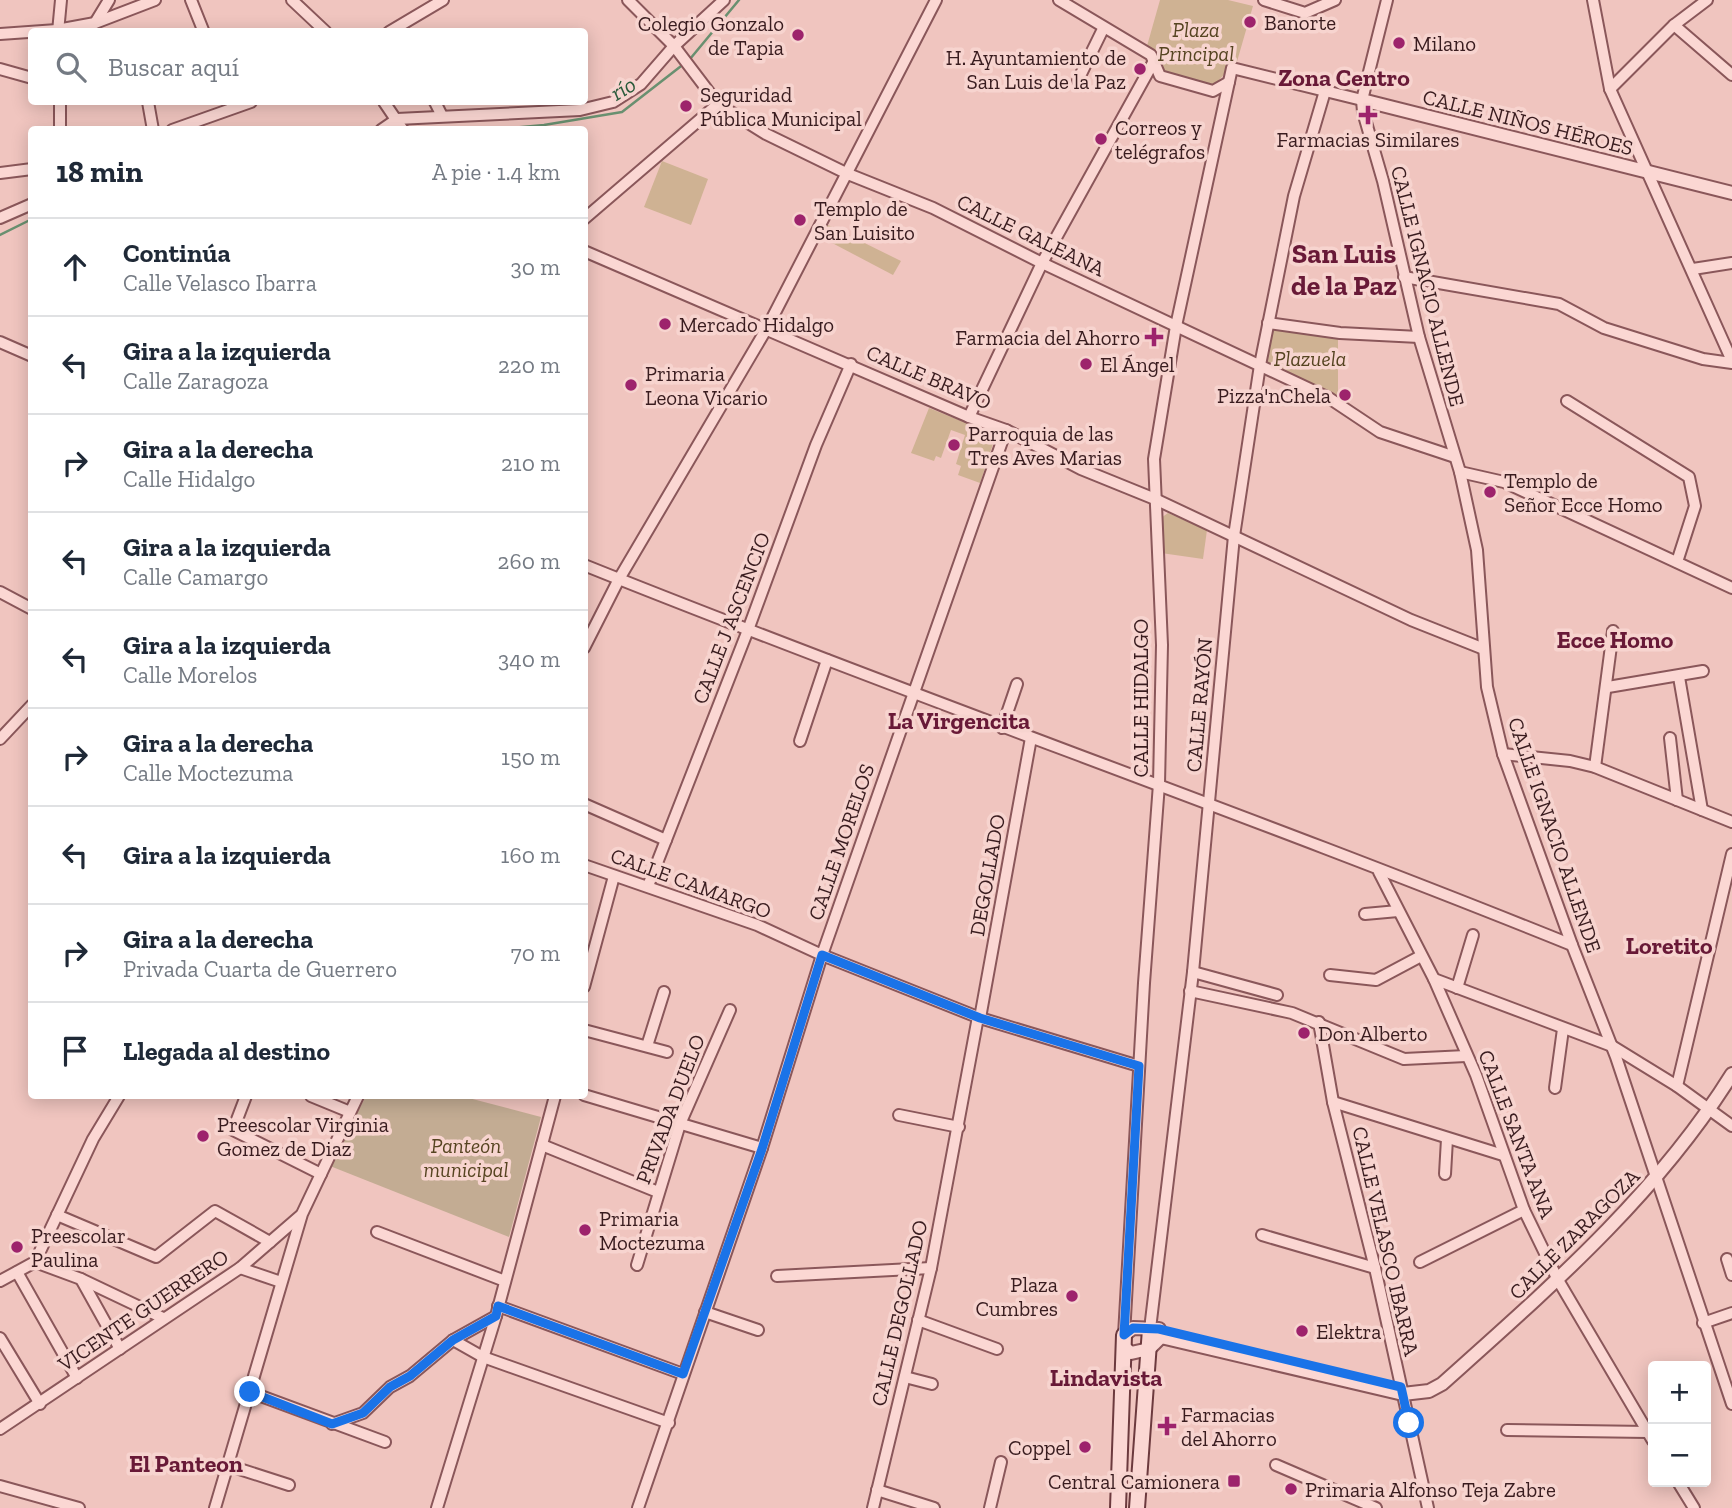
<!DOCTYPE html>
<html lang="es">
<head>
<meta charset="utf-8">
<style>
  body { margin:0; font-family:"Zilla Slab",serif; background:#f6f6f7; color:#1f2937 }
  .controls { position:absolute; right:21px; bottom:21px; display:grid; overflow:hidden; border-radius:7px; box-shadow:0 4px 18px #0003 }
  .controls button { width:63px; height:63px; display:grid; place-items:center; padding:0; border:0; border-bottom:2px solid #e0e1e3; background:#fff; color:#1f2937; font:35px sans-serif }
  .stop { position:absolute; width:21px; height:21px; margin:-16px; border:5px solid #1a73e8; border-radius:50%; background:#fff }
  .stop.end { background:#1a73e8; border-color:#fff; box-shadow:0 2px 7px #0008 }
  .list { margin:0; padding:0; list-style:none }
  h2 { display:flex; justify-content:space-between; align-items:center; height:91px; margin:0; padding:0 28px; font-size:30px }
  h2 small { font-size:23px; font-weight:400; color:#747a83 }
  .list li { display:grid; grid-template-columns:46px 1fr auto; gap:21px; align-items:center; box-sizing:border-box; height:98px; padding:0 28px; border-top:2px solid #e0e1e3 }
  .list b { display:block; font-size:26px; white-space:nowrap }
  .list p { margin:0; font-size:23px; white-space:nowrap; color:#747a83 }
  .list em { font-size:23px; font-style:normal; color:#747a83 }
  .icon { flex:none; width:38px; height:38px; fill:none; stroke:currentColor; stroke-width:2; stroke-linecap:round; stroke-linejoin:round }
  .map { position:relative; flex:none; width:1732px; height:1508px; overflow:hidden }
  .search { position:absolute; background:#fff; box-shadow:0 4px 18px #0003; left:28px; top:28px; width:560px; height:77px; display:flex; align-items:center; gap:18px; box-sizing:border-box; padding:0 24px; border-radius:7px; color:#747a83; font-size:26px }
  .panel { position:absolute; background:#fff; box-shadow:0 4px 18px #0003; left:28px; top:126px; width:560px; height:973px; border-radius:7px }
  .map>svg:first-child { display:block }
  .green { fill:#cfb293 }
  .cemetery { fill:#c3ac93 }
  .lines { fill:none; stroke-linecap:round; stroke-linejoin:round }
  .stream { stroke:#699070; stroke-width:2.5 }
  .minor-casing { stroke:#8a575a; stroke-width:14 }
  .tertiary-casing { stroke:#8a575a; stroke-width:16 }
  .secondary-casing { stroke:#6c3a3e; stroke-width:18 }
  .minor { stroke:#fbd7d3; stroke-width:10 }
  .tertiary { stroke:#fbd7d3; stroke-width:12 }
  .secondary { stroke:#fbd7d3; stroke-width:14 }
  .route { stroke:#1a73e8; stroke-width:9 }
  .poi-dot { fill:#9d236c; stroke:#f7d4cf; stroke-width:2.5 }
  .labels { text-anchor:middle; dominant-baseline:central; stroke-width:7; stroke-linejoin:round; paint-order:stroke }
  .poi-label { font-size:21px; fill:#391c1f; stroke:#f7d4cf; text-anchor:start }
  .park-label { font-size:21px; font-style:italic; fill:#564421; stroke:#f7d4cf }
  .street-label { font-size:21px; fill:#391c1f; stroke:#f7d4cf }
  .water-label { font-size:23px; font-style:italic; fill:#2a5a3a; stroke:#f7d4cf }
  .quarter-label { font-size:24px; font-weight:bold; fill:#681937; stroke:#f7d4cf }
  .district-label { font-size:28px; font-weight:bold; fill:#681937; stroke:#f7d4cf }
</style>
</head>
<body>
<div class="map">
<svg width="1732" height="1508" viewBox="0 0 1732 1508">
  <rect width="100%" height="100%" fill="#f0c5bf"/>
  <!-- green -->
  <g class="green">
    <path d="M1160,0H1228L1253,6L1236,65C1223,71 1224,79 1210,87L1163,75L1147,46Z"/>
    <polygon points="662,161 708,179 691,225 644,207"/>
    <polygon points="824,223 901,261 893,275 817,235"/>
    <polygon points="1270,329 1338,337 1338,400 1262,364"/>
    <polygon points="929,408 996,435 980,483 958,475 961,466 956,464 965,435 951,430 941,458 936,456 934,461 911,453"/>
    <polygon points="1168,513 1207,530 1203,559 1161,553 1161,518"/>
  </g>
  <!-- cemetery -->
  <polygon class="cemetery" points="366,1096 461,1096 541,1117 509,1237 330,1166"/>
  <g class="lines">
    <!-- stream -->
    <g class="stream">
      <polyline points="690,59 739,0"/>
      <polyline points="487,130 544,125 622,112 685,63"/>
      <polyline points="0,235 32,219"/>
    </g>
    <defs>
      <g id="minor">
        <polyline points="191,0 203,30"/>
        <polyline points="292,0 326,32"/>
        <polyline points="628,0 674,46 718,104 766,134 848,174 933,208 1042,263 1329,398 1380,432 1452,456"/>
        <polyline points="1059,0 1151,55 1160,76 1213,91 1229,82"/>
        <polyline points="1264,0 1305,13 1335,0"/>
        <polyline points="1387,0 1362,100 1363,112 1383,181 1419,337 1460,472 1477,550 1487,687 1503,754 1572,945 1616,1057 1732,1404"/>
        <polyline points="1593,0 1610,89 1732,361"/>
        <polyline points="95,23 109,0"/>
        <polyline points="1674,25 1732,75"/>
        <polyline points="58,32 61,0"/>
        <polyline points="389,32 443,0"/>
        <polyline points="0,34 57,30 95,23 155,0"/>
        <polyline points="0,69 32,78"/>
        <polyline points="1078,80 1103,29"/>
        <polyline points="1610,89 1674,25 1707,0"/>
        <polyline points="148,102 153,130"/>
        <polyline points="384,102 403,130"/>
        <polyline points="435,102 441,114"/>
        <polyline points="60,130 60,102"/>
        <polyline points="172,130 251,102"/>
        <polyline points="381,130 397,119 580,110 613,102 641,84 674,46 724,0"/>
        <polyline points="0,173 32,169"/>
        <polyline points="0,218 32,204"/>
        <polyline points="584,219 718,104"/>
        <polyline points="584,251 969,417 1006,430 1081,469 1155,499 1411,620 1484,649"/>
        <polyline points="1693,269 1732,263"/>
        <polyline points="1404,277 1559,304 1604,328 1703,359 1732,363"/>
        <polyline points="1268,323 1340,333 1419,337"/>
        <polyline points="0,342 32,356"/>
        <polyline points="1567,401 1689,477 1695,506 1677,562"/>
        <polyline points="969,417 1042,263 1154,61"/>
        <polyline points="1460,472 1504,482 1732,588"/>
        <path d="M584,565C912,697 1245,813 1572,945"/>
        <polyline points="0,592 32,609"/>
        <polyline points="584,648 619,579 767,328 936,0"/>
        <polyline points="1679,677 1702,810"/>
        <polyline points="1608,687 1703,671"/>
        <polyline points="1002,728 1017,684"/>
        <polyline points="1670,738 1677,800"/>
        <polyline points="0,739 32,705"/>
        <polyline points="800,741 827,660"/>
        <polyline points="1503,754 1570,761 1595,767 1732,822"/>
        <polyline points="1595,767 1613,631"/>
        <polyline points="584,804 666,840"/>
        <polyline points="584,865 757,925 822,955 980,1018 1139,1066"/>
        <polyline points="1379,872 1434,979 1476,1075 1524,1210 1558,1280 1653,1441"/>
        <polyline points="648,886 748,630 816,445 851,364"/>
        <polyline points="1365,914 1398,911"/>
        <polyline points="1193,972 1277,995"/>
        <polyline points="1330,975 1376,980 1421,956"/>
        <polyline points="1434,979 1612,1046 1677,1086 1732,1126"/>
        <polyline points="584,987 614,876"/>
        <polyline points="1457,988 1473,935"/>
        <polyline points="1190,991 1292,1013 1404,1059 1466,1056"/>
        <polyline points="980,1018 1031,738"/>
        <polyline points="1319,1022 1333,1102 1375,1268 1428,1508"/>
        <polyline points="584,1030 667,1052"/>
        <polyline points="647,1046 664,992"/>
        <polyline points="1677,1086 1732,854"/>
        <polyline points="1555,1088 1563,1029"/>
        <polyline points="584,1095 762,1148"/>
        <polyline points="246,1096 233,1130 321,1174"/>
        <polyline points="311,1096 350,1112"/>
        <polyline points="1333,1102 1503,1155"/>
        <polyline points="899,1115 959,1127"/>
        <polyline points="542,1145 658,1192"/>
        <polyline points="1445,1174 1447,1139"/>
        <polyline points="57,1215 156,1257 215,1211 270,1242"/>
        <polyline points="377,1232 505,1281"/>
        <polyline points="1262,1235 1375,1268"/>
        <polyline points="1727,1259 1732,1275"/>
        <polyline points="35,1262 81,1279 163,1318"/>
        <polyline points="1420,1262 1524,1210"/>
        <polyline points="637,1265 680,1124 730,1010"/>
        <polyline points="240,1268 281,1282"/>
        <polyline points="17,1272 77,1378"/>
        <polyline points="777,1276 931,1268"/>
        <polyline points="81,1279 120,1349"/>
        <polyline points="0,1281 35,1262 93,1139 119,1096"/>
        <polyline points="498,1306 683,1374"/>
        <polyline points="705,1312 758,1330"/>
        <polyline points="918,1320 997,1349"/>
        <polyline points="1703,1323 1732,1313"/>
        <polyline points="1150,1329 1193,972 1234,536 1260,365 1294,196 1325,91"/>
        <polyline points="1124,1335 1144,983 1159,784 1162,645 1154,459 1176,326 1232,68 1362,100"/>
        <polyline points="0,1338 40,1404"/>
        <polyline points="453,1340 483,1357 669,1423"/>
        <polyline points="905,1377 932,1384"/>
        <polyline points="250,1392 385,1442"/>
        <polyline points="332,1424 363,1413 390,1387 410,1376 453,1340 496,1316"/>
        <polyline points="0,1429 240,1268 300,1216"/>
        <polyline points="1507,1430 1648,1432"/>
        <polyline points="1276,1465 1376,1508"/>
        <polyline points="230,1466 289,1485"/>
        <polyline points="1678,1482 1694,1508"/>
        <polyline points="0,1486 79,1508"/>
        <polyline points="877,1490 934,1508"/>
        <polyline points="215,1508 302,1214 358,1096"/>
        <polyline points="437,1508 496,1316 555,1096"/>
        <polyline points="638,1508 762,1148 822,955 1006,430"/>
        <polyline points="873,1508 931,1268 978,1017"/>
        <polyline points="990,1508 1001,1462"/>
      </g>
      <g id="tertiary">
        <polyline points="1362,100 1732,193"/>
        <polyline points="1124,1335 1133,1328 1159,1329"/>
        <path d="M1124,1347L1131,1353L1149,1349L1161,1337L1403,1394L1429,1391L1442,1384C1548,1289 1656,1196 1732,1074"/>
      </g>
      <g id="secondary">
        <polyline points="1118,1508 1124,1335"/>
        <polyline points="1137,1508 1150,1329"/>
      </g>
    </defs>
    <!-- minor casing -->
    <use href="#minor" class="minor-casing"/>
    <!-- tertiary casing -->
    <use href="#tertiary" class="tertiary-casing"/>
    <!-- secondary casing -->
    <use href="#secondary" class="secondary-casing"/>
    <!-- minor -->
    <use href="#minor" class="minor"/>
    <!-- tertiary -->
    <use href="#tertiary" class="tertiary"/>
    <!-- secondary -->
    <use href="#secondary" class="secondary"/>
  </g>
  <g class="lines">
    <!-- route -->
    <polyline class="route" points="250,1392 332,1424 363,1413 390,1387 410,1376 453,1340 496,1316 498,1306 683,1374 762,1149 822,955 980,1018 1139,1066 1124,1335 1133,1328 1159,1329 1401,1387 1409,1423"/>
  </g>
  <!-- markers -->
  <g class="poi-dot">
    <circle cx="1250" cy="22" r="7"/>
    <circle cx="798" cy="35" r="7"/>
    <circle cx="1399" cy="43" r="7"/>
    <circle cx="1140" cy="69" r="7"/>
    <circle cx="686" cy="106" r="7"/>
    <path d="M1364.5 104.5h7v7h7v7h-7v7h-7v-7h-7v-7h7z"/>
    <circle cx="1101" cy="139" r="7"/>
    <circle cx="800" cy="220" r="7"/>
    <circle cx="665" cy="324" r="7"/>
    <path d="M1150.5 326.5h7v7h7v7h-7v7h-7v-7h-7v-7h7z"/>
    <circle cx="1086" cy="364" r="7"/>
    <circle cx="631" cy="385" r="7"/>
    <circle cx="1345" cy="395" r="7"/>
    <circle cx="954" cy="445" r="7"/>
    <circle cx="1490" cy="492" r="7"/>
    <circle cx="1304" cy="1033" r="7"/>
    <circle cx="203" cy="1136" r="7"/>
    <circle cx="585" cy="1230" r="7"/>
    <circle cx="17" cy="1247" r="7"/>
    <circle cx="1072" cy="1296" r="7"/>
    <circle cx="1302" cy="1331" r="7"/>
    <path d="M1163.5 1415.5h7v7h7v7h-7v7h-7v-7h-7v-7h7z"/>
    <circle cx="1085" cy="1447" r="7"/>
    <rect x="1227" y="1474" width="14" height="14" rx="3.5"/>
    <circle cx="1291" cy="1489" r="7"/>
  </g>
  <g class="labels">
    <!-- poi labels -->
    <g class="poi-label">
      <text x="1264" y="22">Banorte</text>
      <text x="784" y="23" text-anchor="end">Colegio Gonzalo<tspan x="784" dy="24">de Tapia</tspan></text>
      <text x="1413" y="43">Milano</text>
      <text x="1126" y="57" text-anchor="end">H. Ayuntamiento de<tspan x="1126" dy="24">San Luis de la Paz</tspan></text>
      <text x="700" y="94">Seguridad<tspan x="700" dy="24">Pública Municipal</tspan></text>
      <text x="1115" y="127">Correos y<tspan x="1115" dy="24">telégrafos</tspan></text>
      <text x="1368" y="139" text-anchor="middle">Farmacias Similares</text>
      <text x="814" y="208">Templo de<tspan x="814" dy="24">San Luisito</tspan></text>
      <text x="679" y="324">Mercado Hidalgo</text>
      <text x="1140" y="337" text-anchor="end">Farmacia del Ahorro</text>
      <text x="1100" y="364">El Ángel</text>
      <text x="645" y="373">Primaria<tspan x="645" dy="24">Leona Vicario</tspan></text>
      <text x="1331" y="395" text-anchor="end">Pizza'nChela</text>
      <text x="968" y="433">Parroquia de las<tspan x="968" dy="24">Tres Aves Marias</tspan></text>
      <text x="1504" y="480">Templo de<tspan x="1504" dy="24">Señor Ecce Homo</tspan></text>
      <text x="1318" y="1033">Don Alberto</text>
      <text x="217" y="1124">Preescolar Virginia<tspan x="217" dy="24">Gomez de Diaz</tspan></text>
      <text x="599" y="1218">Primaria<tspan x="599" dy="24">Moctezuma</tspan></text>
      <text x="31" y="1235">Preescolar<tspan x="31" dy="24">Paulina</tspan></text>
      <text x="1058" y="1284" text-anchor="end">Plaza<tspan x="1058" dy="24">Cumbres</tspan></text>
      <text x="1316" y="1331">Elektra</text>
      <text x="1181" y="1414">Farmacias<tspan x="1181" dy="24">del Ahorro</tspan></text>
      <text x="1071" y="1447" text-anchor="end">Coppel</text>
      <text x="1220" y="1481" text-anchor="end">Central Camionera</text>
      <text x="1305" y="1489">Primaria Alfonso Teja Zabre</text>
    </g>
    <!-- park labels -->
    <g class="park-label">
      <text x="1196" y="29">Plaza<tspan x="1196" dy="24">Principal</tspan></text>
      <text x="1310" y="358">Plazuela</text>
      <text x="466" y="1145">Panteón<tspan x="466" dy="24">municipal</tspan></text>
    </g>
    <!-- street labels -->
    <g class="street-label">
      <text transform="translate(1528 122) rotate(14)">CALLE NIÑOS HÉROES</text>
      <text transform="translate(1031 235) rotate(26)">CALLE GALEANA</text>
      <text transform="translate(1428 286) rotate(76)">CALLE IGNACIO ALLENDE</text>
      <text transform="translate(929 377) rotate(23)">CALLE BRAVO</text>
      <text transform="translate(731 618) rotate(-69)">CALLE J ASCENCIO</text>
      <text transform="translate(1140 698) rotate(-90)">CALLE HIDALGO</text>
      <text transform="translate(1199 705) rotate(-85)">CALLE RAYÓN</text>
      <text transform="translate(1555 835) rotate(71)">CALLE IGNACIO ALLENDE</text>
      <text transform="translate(841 842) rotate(-71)">CALLE MORELOS</text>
      <text transform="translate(987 875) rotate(-80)">DEGOLLADO</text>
      <text transform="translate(691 883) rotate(20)">CALLE CAMARGO</text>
      <text transform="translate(670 1109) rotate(-69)">PRIVADA DUELO</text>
      <text transform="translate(1517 1134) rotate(69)">CALLE SANTA ANA</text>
      <text transform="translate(1574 1234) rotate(-45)">CALLE ZARAGOZA</text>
      <text transform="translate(1386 1241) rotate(77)">CALLE VELASCO IBARRA</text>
      <text transform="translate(143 1310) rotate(-34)">VICENTE GUERRERO</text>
      <text transform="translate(899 1313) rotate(-77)">CALLE DEGOLLADO</text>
    </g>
    <!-- water labels -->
    <g class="water-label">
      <text transform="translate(623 88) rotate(-31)">río</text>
    </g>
    <!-- quarter labels -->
    <g class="quarter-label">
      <text x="1344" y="77">Zona Centro</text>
      <text x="1615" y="639">Ecce Homo</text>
      <text x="959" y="720">La Virgencita</text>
      <text x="1669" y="945">Loretito</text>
      <text x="1106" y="1377">Lindavista</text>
      <text x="186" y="1463">El Panteon</text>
    </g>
    <!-- district labels -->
    <g class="district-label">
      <text x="1344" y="253">San Luis<tspan x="1344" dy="32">de la Paz</tspan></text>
    </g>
  </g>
</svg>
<div class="controls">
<button>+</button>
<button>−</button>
</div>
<div class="stop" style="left:1409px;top:1423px"></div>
<div class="stop end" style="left:250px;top:1392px"></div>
<div class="search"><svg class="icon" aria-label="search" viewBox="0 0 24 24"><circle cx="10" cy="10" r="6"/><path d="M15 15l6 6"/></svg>Buscar aquí</div>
<section class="panel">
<h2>18 min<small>A pie · 1.4 km</small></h2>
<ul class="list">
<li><svg class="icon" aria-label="ahead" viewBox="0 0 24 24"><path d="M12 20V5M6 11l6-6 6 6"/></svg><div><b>Continúa</b><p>Calle Velasco Ibarra</p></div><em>30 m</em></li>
<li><svg class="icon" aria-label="left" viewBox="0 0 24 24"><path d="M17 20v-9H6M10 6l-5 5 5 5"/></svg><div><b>Gira a la izquierda</b><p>Calle Zaragoza</p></div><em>220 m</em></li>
<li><svg class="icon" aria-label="right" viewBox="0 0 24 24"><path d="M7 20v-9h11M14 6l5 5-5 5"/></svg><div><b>Gira a la derecha</b><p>Calle Hidalgo</p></div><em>210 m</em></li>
<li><svg class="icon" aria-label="left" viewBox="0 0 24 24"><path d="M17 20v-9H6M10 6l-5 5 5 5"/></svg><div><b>Gira a la izquierda</b><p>Calle Camargo</p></div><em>260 m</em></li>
<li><svg class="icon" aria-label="left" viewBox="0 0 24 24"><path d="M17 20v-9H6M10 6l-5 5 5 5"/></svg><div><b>Gira a la izquierda</b><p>Calle Morelos</p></div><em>340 m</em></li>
<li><svg class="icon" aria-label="right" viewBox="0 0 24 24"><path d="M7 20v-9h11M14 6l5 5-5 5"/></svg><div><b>Gira a la derecha</b><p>Calle Moctezuma</p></div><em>150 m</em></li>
<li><svg class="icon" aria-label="left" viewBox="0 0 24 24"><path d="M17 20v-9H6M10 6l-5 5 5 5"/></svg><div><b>Gira a la izquierda</b></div><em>160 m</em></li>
<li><svg class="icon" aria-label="right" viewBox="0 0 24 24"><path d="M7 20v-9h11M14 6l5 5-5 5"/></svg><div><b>Gira a la derecha</b><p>Privada Cuarta de Guerrero</p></div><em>70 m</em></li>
<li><svg class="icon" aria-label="arrive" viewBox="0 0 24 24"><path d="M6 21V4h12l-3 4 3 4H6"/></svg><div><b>Llegada al destino</b></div></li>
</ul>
</section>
</div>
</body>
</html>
